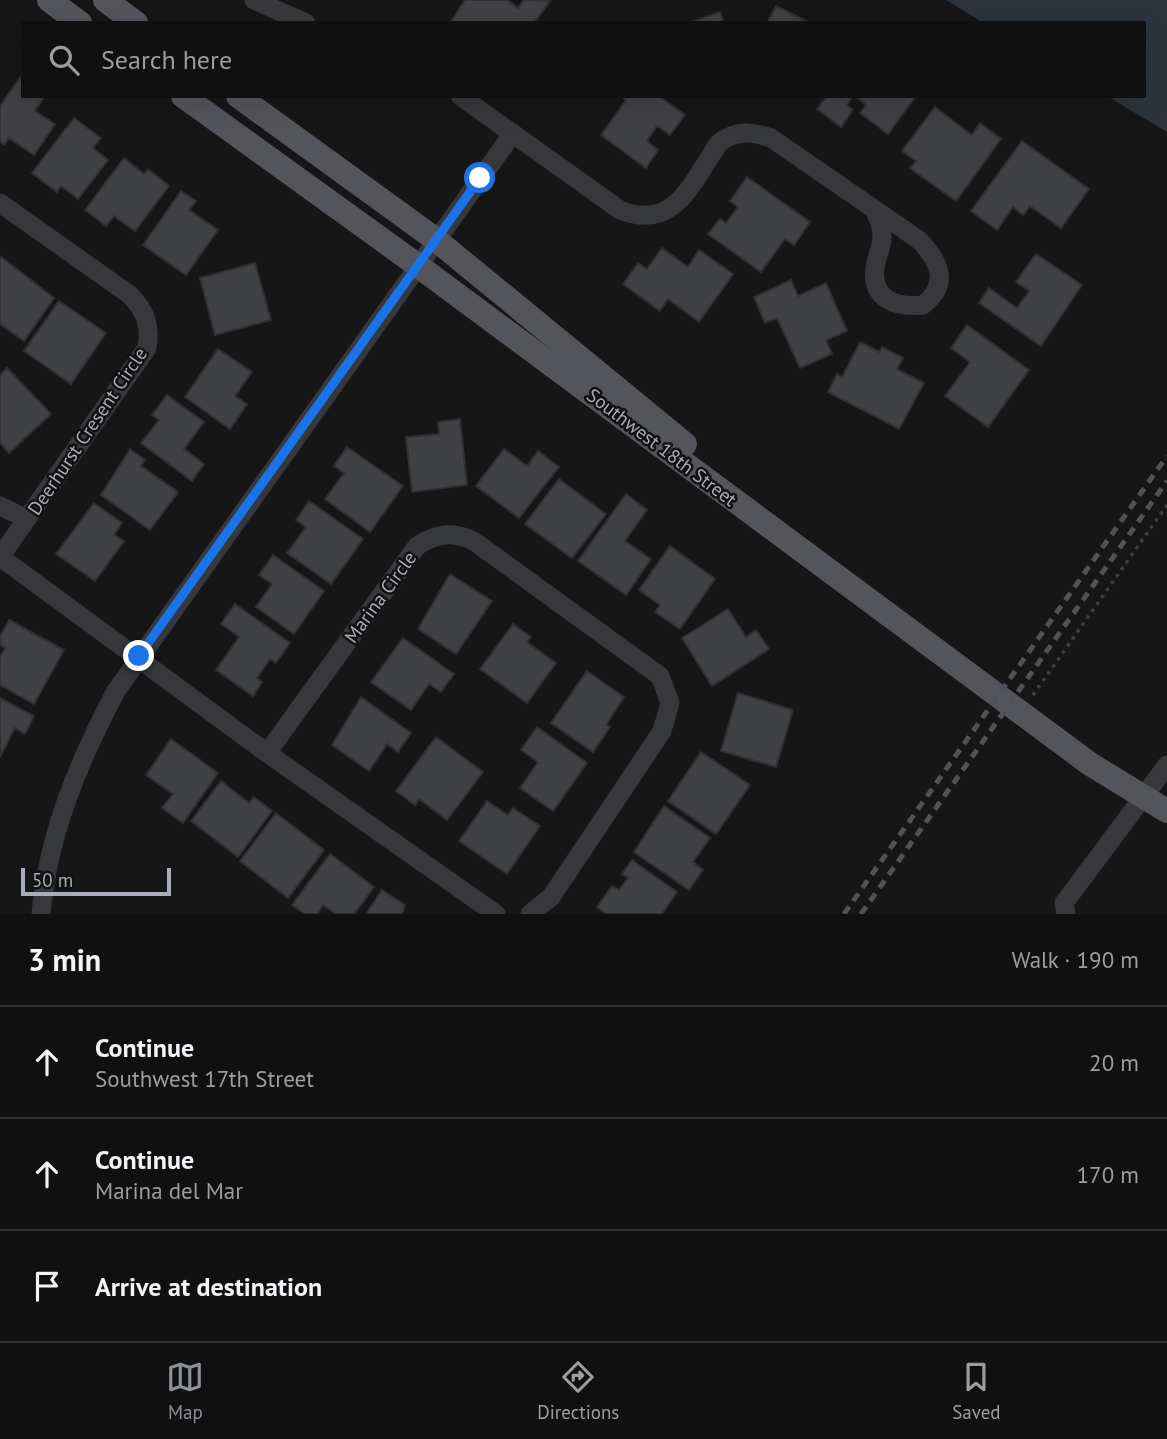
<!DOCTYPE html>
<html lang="en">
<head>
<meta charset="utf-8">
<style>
  body { margin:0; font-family:"PT Sans",sans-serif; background:#1e1e1f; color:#f1f3f6 }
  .scale { position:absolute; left:21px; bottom:18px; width:150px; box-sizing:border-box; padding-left:7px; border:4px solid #a9adb7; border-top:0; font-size:19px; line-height:24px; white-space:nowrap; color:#a9adb7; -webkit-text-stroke:5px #111112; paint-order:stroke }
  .stop { position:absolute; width:21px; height:21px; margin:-16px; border:5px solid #1a73e8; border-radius:50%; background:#fff }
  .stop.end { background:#1a73e8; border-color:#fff; box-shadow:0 2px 7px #0008 }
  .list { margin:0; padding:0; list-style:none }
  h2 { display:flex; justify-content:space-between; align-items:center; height:91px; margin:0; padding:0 28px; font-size:30px }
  h2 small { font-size:23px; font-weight:400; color:#9c9d9f }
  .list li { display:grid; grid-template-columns:46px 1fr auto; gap:21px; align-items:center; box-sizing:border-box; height:112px; padding:0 28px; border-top:2px solid #303031 }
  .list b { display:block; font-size:26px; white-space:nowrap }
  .list p { margin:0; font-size:23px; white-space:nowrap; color:#9c9d9f }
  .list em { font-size:23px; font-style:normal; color:#9c9d9f }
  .icon { flex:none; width:38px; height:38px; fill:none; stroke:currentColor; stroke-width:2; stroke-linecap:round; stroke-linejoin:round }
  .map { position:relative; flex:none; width:1167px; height:914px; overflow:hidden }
  .search { position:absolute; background:#101011; box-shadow:0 7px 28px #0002; left:21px; right:21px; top:21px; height:77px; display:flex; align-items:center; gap:18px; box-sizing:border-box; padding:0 24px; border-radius:0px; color:#9c9d9f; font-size:26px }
  .sheet { height:427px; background:#101011 }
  nav { display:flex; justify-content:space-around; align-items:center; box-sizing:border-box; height:98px; border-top:2px solid #303031; background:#101011; font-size:19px; color:#9c9d9f }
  nav a { display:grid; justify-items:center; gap:4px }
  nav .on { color:#8c9099 }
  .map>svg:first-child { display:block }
  .water { fill:#2d343b }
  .building { fill:#404144; stroke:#303033; stroke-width:2 }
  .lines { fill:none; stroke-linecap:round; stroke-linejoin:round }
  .path { stroke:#3d3f43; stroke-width:3.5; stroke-dasharray:3.5 5; stroke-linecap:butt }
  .minor { stroke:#37383c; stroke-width:19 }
  .major { stroke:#53555b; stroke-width:24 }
  .rail { stroke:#505257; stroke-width:5; stroke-dasharray:9 7; stroke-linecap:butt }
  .route { stroke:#1a73e8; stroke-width:9 }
  .labels { text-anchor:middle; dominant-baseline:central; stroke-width:5; stroke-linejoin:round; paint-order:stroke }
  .street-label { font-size:19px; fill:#a9adb7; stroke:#111112 }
</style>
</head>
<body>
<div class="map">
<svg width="1167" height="914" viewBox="0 0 1167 914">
  <rect width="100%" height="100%" fill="#161617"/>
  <!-- water -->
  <polygon class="water" points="946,0 1167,0 1167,132 1107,96 1144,96 1144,23 984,23"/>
  <!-- building -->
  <g class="building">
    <polygon points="465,0 507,0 518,8 524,0 550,1 534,23 450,23"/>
    <polygon points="776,6 810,23 767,23"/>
    <polygon points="720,12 724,23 688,23"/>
    <polygon points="23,73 23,96 45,96 35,111 55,124 34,155 9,138 4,145 0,141 0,106"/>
    <polygon points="621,96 659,96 685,115 670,135 657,126 647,141 658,150 646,168 601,135 626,100"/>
    <polygon points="827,96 853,96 847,105 853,110 841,127 817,109"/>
    <polygon points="855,96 916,96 888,134 860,113 866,105"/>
    <polygon points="935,107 972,135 980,123 1001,139 956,201 910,168 916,161 902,151"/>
    <polygon points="74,118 101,138 93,148 108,160 78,199 61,186 57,192 32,173"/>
    <polygon points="1022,141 1089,189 1061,228 1030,206 1023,215 1013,207 997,230 971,211"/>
    <polygon points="124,158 144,174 148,169 169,186 135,231 114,216 106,226 85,210"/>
    <polygon points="747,177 810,222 794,245 785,239 761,272 708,234 720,219 726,223 738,207 730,201"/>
    <polygon points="181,191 196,201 189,210 218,230 186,275 143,245"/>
    <polygon points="662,248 688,267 699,250 733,274 699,322 668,299 660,311 623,284 638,263 647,269"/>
    <polygon points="1036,254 1082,285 1041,346 979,303 989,288 1017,308 1029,291 1016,282"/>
    <polygon points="0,256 54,298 24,341 0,324"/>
    <polygon points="255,263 271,320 215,335 200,278"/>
    <polygon points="791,280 798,296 826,283 847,331 826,340 832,354 800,368 777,318 765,323 754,297"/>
    <polygon points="59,301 106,333 71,384 24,351"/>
    <polygon points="967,325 1029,370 988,427 945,396 970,362 951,348"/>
    <polygon points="860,342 879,352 882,347 903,358 897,369 924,383 899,429 828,392 837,374 842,377"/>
    <polygon points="218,349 252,372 235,396 247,404 230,429 185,397"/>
    <polygon points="7,368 51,414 9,453 0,443 0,375"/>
    <polygon points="167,395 204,422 184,449 204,464 192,481 141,443 159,420 152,415"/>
    <polygon points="460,419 467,485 412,492 406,437 439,434 438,422"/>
    <polygon points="347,447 403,486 370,532 325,499 344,473 334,466"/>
    <polygon points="130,449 145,460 141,466 178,492 150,530 101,495"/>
    <polygon points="504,449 527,466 538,451 559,467 519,518 476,486"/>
    <polygon points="559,479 606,514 572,558 525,524"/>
    <polygon points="626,494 647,510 625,541 651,559 626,595 578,561"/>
    <polygon points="309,501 363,539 331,584 287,553 306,527 296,520"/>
    <polygon points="94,503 122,523 114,535 124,541 95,581 56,554"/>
    <polygon points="670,546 715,579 680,629 655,612 660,605 639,590"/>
    <polygon points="273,555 324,591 294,634 256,607 272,584 259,575"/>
    <polygon points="450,574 492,601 456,654 418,629"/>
    <polygon points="235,604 290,643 276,663 270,659 257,678 262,682 253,696 216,670 239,637 221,624"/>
    <polygon points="728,609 746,637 756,630 769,649 712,686 682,638"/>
    <polygon points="9,620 64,650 34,704 0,685 0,657 5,648 0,645 0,636"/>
    <polygon points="513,624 531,637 527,642 556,663 527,703 480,669"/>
    <polygon points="403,638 454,674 441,692 429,684 411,710 371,682"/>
    <polygon points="587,671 624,697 606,725 610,727 593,752 551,723"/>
    <polygon points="738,693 793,710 776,767 721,751"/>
    <polygon points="361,697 411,733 398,752 387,744 369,771 332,745"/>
    <polygon points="0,698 34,716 25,734 15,728 0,757"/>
    <polygon points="537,727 587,763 553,811 520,788 538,762 521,750"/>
    <polygon points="436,737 483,772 447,820 419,799 415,805 396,791"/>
    <polygon points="171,739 218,773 183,823 162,808 173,794 146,775"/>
    <polygon points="701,752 750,785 716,834 668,801"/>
    <polygon points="221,781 249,803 254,797 272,811 238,857 191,821"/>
    <polygon points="487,801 508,815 513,808 540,826 507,874 459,841"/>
    <polygon points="664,806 710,838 693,862 703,870 689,890 634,852"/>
    <polygon points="276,813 324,850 288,898 240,861"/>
    <polygon points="330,854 374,887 354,914 336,914 323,905 317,914 305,914 292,905"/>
    <polygon points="632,860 677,892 662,914 606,914 597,907 612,886 619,890 628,878 622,874"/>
    <polygon points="382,890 405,905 402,914 366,914"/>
  </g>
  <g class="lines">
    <!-- path -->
    <polyline class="path" points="1033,695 1167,505"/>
    <!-- minor -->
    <g class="minor">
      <polyline points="254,0 306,23"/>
      <path d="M460,96L620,210C675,232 692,182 719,143C736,130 751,131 771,138L919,240C940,262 950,284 923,305C896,308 871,299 875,268C876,256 883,246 882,235C882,227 879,220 876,213"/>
      <path d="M0,203L130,295C146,312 151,326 147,348L0,557"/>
      <polyline points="0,506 27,519"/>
      <polyline points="0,557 267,753 496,914"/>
      <path d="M267,753L417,546C437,533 454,531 475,542L660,676L670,703L662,731L551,897L530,914"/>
      <path d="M41,914C48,834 79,761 116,691L513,133"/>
      <polyline points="1066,914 1064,903 1167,765"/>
    </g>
    <!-- major -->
    <g class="major">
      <polyline points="49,0 80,23"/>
      <polyline points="105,0 136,23"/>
      <polyline points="183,96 417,265 1090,764 1167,811"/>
      <polyline points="238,96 435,239 685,444"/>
    </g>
    <!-- rail -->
    <g class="rail">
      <polyline points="844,914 1167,456"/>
      <polyline points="861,914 1167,481"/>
    </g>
  </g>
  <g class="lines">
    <!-- route -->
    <polyline class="route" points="139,656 480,178"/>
  </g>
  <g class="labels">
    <!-- street labels -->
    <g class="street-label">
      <text transform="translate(87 431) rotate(-56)">Deerhurst Cresent Circle</text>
      <text transform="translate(662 447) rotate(37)">Southwest 18th Street</text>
      <text transform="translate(380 597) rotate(-54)">Marina Circle</text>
    </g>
  </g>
</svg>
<div class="scale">50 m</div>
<div class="stop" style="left:480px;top:178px"></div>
<div class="stop end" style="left:139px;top:656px"></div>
<div class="search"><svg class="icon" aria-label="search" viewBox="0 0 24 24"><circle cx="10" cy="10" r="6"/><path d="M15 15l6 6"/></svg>Search here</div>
</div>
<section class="sheet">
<h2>3 min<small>Walk · 190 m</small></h2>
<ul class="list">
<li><svg class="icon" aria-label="ahead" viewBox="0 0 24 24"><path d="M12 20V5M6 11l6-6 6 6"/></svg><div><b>Continue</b><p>Southwest 17th Street</p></div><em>20 m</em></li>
<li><svg class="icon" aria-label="ahead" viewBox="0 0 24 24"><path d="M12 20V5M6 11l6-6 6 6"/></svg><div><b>Continue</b><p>Marina del Mar</p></div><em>170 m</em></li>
<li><svg class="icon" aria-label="arrive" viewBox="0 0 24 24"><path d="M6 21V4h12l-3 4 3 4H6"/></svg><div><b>Arrive at destination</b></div></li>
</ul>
</section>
<nav>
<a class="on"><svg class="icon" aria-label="map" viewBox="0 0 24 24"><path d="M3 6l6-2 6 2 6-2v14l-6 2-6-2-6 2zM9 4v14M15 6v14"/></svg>Map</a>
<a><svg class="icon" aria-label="directions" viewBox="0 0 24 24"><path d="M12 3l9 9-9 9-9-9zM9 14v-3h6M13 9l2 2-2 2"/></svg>Directions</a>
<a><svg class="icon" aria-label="saved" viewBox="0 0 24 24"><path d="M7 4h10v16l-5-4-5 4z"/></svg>Saved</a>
</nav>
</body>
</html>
